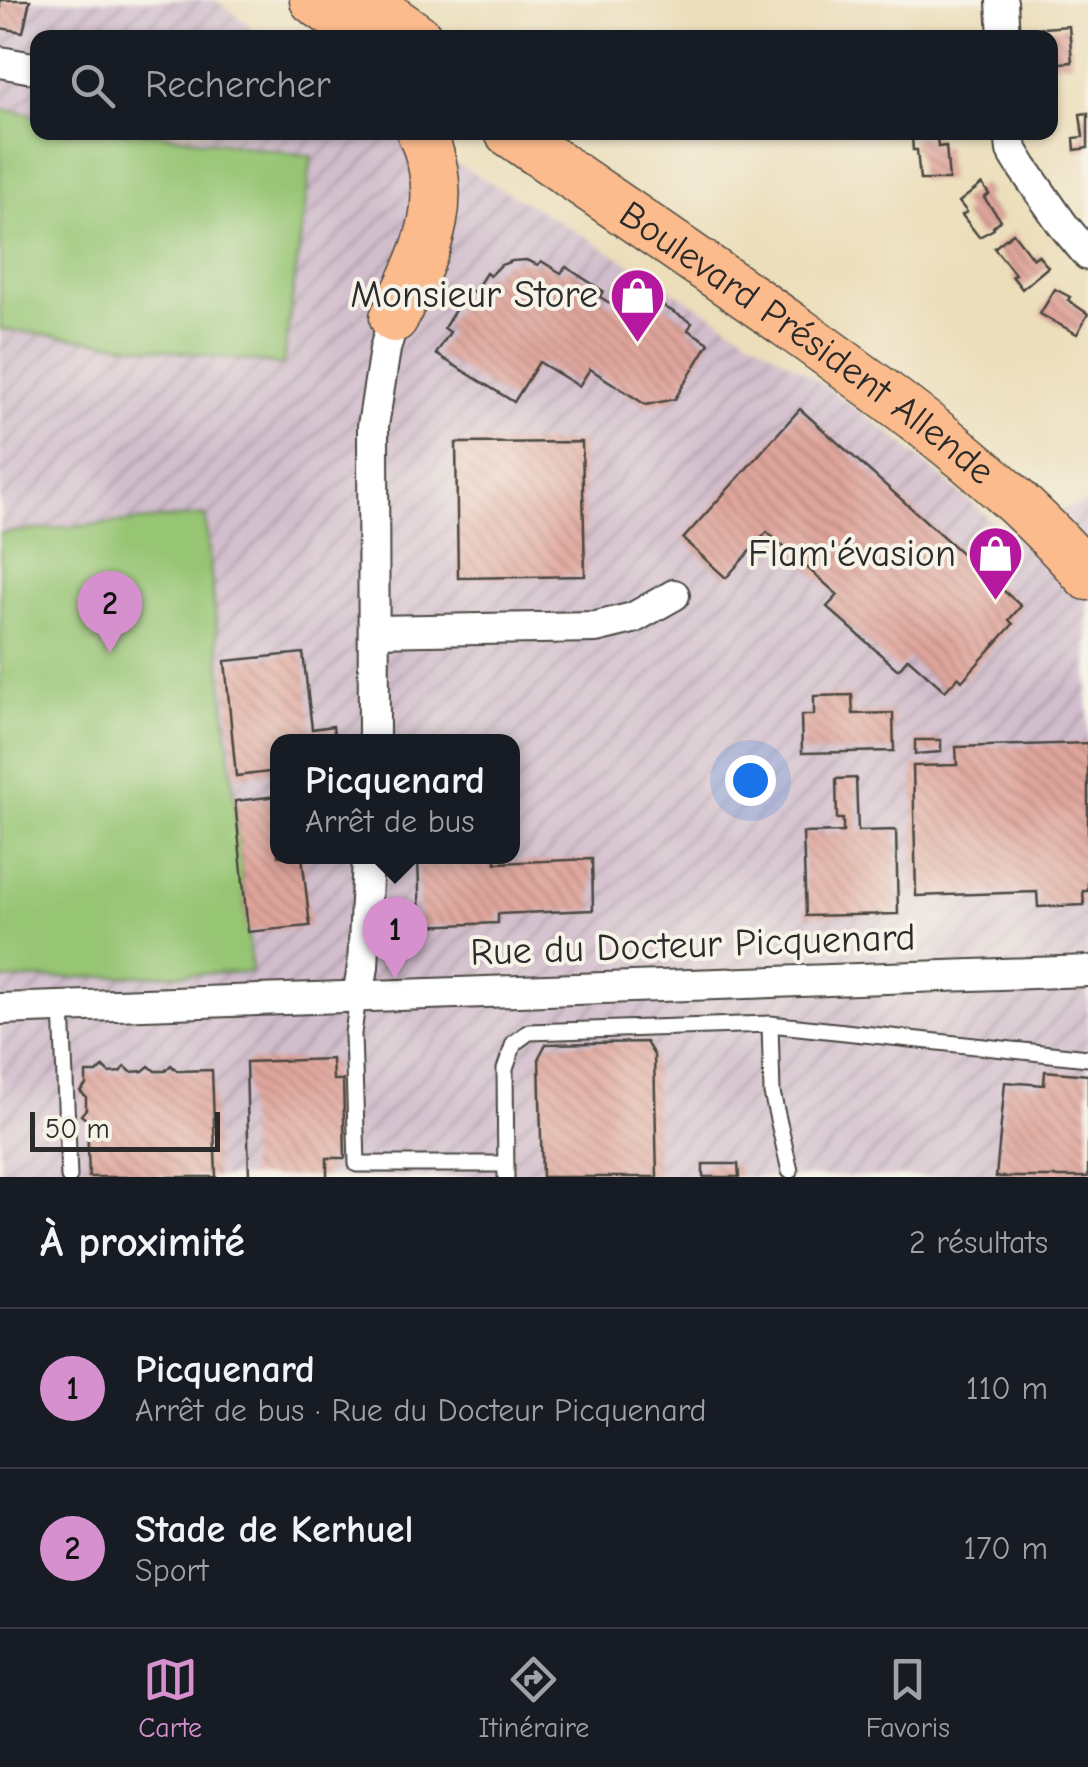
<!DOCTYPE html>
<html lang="fr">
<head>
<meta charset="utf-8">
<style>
  body { margin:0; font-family:"Comic Neue",sans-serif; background:#242831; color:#f1f3f6 }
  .scale { position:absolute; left:30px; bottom:25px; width:190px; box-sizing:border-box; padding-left:10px; border:5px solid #2b2b2b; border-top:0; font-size:28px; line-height:35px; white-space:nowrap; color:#2b2b2b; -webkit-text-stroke:8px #f7f3e8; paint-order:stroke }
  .you { position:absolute; left:750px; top:780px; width:35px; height:35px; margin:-25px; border:8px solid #fff; border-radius:50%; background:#1a73e8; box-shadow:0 0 0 15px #1a73e833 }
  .badge { display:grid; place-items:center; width:65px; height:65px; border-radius:50%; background:#d690ce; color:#111; font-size:32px; font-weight:700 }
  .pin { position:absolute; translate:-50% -82px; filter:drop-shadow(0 2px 5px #0008) }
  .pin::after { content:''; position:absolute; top:52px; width:35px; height:30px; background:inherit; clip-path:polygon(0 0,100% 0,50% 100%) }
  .popup { position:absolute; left:270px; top:734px; width:250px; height:130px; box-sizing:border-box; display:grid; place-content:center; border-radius:20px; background:#171b24; filter:drop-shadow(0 2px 8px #0005); font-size:32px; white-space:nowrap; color:#9ea1a6 }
  .popup b { font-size:38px; color:#f1f3f6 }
  .popup::after { content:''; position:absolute; left:50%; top:100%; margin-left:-20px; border:20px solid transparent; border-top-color:#171b24 }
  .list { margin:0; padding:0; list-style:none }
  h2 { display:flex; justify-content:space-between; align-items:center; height:130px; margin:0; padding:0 40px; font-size:42px }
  h2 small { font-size:32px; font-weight:400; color:#9ea1a6 }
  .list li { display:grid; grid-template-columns:65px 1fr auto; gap:30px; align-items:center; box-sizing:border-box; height:160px; padding:0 40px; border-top:2px solid #363941 }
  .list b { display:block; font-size:38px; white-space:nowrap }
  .list p { margin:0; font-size:32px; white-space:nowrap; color:#9ea1a6 }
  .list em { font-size:32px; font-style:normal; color:#9ea1a6 }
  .icon { flex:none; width:55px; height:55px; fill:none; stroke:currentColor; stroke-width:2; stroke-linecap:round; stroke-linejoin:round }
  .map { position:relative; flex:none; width:1088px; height:1177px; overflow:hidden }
  .search { position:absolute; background:#171b24; box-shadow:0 2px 8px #0004; left:30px; right:30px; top:30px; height:110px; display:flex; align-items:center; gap:25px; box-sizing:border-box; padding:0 35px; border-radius:20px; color:#9ea1a6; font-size:38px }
  .sheet { height:450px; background:#171b24 }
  nav { display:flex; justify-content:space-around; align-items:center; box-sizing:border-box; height:140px; border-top:2px solid #363941; background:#171b24; font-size:28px; color:#9ea1a6 }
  nav a { display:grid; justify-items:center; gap:5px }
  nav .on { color:#d690ce }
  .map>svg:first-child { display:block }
  .industrial { fill:url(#industrial-furrows); fill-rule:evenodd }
  .garden { fill:#96c573; stroke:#60784f; stroke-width:2.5 }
  .building { fill:url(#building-back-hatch) }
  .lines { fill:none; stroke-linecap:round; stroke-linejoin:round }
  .lane-casing { stroke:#484640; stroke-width:19 }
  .street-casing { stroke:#484640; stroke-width:34 }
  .primary-casing { stroke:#484640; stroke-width:51 }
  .lane { stroke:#fff; stroke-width:15 }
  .street { stroke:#fff; stroke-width:30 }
  .primary { stroke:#fbbb8c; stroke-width:48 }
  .labels { text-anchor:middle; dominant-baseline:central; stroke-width:8; stroke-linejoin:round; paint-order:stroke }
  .poi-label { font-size:38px; fill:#2b2b2b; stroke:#f7f3e8; text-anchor:end }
  .street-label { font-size:38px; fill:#2b2b2b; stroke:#f7f3e8 }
</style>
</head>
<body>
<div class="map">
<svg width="1088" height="1177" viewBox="0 0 1088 1177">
  <defs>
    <pattern id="industrial-furrows" width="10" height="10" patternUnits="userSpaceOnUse" patternTransform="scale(2.5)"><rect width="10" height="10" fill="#d1bdcc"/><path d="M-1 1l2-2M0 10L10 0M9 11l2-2" fill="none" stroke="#aa9aa6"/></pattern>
    <pattern id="building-back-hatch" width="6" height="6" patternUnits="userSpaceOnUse" patternTransform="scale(2.5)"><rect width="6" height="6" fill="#e0a69c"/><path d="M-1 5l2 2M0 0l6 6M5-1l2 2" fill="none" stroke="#b6877f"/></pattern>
  </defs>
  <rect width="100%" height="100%" fill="#f7f3e8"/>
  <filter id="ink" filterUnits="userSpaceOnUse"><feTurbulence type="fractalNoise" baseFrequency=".01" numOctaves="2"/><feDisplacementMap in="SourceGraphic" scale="20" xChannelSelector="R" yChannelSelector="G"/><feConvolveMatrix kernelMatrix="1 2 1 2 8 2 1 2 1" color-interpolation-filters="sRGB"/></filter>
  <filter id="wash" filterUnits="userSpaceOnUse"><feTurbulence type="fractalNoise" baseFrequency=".0048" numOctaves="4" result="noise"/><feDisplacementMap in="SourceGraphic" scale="40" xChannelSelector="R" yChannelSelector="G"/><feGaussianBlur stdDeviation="2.25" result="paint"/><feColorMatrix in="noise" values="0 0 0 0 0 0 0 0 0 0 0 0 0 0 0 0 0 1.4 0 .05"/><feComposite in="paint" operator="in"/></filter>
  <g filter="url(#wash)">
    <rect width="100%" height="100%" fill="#ecdeba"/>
    <!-- industrial -->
    <path class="industrial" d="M0,0H216L264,37L38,38V132L403,133L586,237L805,372L887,431L998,526L1088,503V1177H0ZM278,742H512V856H278Z"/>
    <!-- garden -->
    <g class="garden">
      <polygon points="0,109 37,115 38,132 154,133 312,156 283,365 0,329"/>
      <polygon points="205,515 252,972 0,980 0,533"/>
    </g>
    <g id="blocks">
      <!-- building -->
      <g class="building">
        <polygon points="0,0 30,0 23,32 0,28"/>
        <polygon points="1069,26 1072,62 1050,64 1050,38 1031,38 1030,29"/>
        <polygon points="1088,113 1088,148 1075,150 1074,138 1083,137 1080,114"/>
        <polygon points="937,136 938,147 946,146 949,180 920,180 917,150 913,150 912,138"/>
        <polygon points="982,184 989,194 984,198 1001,220 993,227 994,229 979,237 962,215 967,212 959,202"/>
        <polygon points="1013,233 1033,259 1038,255 1048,267 1022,289 1012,276 1015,274 994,248"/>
        <polygon points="526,260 538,265 541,261 561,273 566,267 603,291 600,297 618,308 627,292 649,306 653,300 692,323 688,330 709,343 675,399 646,405 590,369 579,386 539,362 514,402 436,354 450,332 444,328 468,289 474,292 486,273 490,276 501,265 512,261"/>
        <polygon points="1055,289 1070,297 1068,300 1088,314 1077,334 1040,314"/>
        <polygon points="800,409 1021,606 1009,620 1013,624 962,681 958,677 945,691 908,658 899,669 897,669 827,607 838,595 767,532 726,578 683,539"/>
        <polygon points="582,442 585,576 458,578 456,443"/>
        <polygon points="303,653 312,729 333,726 335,741 278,741 278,771 236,776 225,661"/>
        <polygon points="852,695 853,714 893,713 894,751 802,753 801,715 814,715 814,696"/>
        <polygon points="915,740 941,740 941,752 915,754"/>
        <polygon points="1088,743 1088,891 1083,891 1084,905 1038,907 1037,892 916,896 913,766 957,765 956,747"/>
        <polygon points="856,778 858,831 896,830 898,914 806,916 803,833 843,832 843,819 837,819 836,779"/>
        <polygon points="278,796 278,856 302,856 310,926 248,932 235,801"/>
        <polygon points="418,856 496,856 496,863 592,859 593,910 498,914 498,923 420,926"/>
        <polygon points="646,1042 654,1055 657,1177 542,1177 539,1057 546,1044"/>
        <polygon points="332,1059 333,1080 343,1080 345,1158 327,1158 327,1177 249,1177 246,1062"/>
        <polygon points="171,1065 177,1071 212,1070 216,1177 89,1177 87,1120 81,1115 86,1109 86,1097 80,1091 86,1085 86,1073 97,1073 103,1067 109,1073 120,1072 125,1066 131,1072 143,1071 149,1066 155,1071 165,1071"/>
        <polygon points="1045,1071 1088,1075 1088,1177 996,1177 1005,1082 1044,1085"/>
        <polygon points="703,1164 738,1164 739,1177 703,1177"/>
      </g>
    </g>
  </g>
  <g filter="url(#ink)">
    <use href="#blocks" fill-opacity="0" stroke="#484640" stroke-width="2.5"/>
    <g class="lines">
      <defs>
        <g id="lane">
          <polyline points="358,996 353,1034 357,1164 505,1164"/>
          <polyline points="62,1007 69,1177"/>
          <polyline points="770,1024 772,1093 790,1171"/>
          <polyline points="506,1177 505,1069 514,1043 529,1032 770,1024 1088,1058"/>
        </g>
        <g id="street">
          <polyline points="1002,2 1004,38"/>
          <polyline points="0,62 38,69"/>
          <polyline points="1010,132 1012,150 1023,168 1063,225 1088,255"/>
          <polyline points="374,631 596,627 633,618 674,595"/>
          <polyline points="374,742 373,426 385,349 394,318"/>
          <polyline points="358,996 363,967 368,856"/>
          <polyline points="0,1009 1088,971"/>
        </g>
        <g id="primary">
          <polyline points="314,0 369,38"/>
          <polyline points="364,0 418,38"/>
          <path id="s1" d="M509,132C604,197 698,261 792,327C896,401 1004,478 1088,576"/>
          <path d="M394,318C425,254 454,203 421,132"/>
        </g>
      </defs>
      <!-- lane casing -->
      <use href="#lane" class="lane-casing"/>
      <!-- street casing -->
      <use href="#street" class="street-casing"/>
      <!-- primary casing -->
      <use href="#primary" class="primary-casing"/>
      <!-- lane -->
      <use href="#lane" class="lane"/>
      <!-- street -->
      <use href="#street" class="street"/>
      <!-- primary -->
      <use href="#primary" class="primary"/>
    </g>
  </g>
  <!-- icons -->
  <defs>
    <symbol id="shop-pin" viewBox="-11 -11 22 30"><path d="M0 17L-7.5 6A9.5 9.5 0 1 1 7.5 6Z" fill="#b5179e" stroke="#f7f3e8"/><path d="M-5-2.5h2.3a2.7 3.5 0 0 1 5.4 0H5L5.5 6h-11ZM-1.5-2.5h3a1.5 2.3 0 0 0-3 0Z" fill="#fff"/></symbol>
  </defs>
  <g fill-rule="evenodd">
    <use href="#shop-pin" x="606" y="264" width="63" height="86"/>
    <use href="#shop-pin" x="964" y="522" width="63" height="86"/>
  </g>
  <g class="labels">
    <!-- poi labels -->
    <g class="poi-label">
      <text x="598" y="295">Monsieur Store</text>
      <text x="956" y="554">Flam'évasion</text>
    </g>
    <!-- street labels -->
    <g class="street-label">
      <text stroke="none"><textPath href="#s1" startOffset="365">Boulevard Président Allende</textPath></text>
      <text transform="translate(693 945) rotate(-2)">Rue du Docteur Picquenard</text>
    </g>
  </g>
</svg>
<div class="scale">50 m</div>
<div class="you"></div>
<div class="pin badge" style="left:395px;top:979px">1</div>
<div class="popup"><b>Picquenard</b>Arrêt de bus</div>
<div class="pin badge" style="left:110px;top:653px">2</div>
<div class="search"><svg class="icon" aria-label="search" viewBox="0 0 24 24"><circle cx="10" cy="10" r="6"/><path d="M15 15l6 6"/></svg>Rechercher</div>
</div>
<section class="sheet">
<h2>À proximité<small>2 résultats</small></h2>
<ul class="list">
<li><span class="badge">1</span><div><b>Picquenard</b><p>Arrêt de bus · Rue du Docteur Picquenard</p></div><em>110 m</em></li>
<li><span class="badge">2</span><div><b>Stade de Kerhuel</b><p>Sport</p></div><em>170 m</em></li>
</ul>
</section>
<nav>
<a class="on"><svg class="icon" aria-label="map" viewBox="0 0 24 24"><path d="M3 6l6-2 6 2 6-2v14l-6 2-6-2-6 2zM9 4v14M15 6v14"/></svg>Carte</a>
<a><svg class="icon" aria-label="directions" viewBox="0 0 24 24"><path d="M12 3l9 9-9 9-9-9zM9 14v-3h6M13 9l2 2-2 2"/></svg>Itinéraire</a>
<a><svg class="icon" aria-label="saved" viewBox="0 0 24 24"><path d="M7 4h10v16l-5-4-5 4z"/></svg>Favoris</a>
</nav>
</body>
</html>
